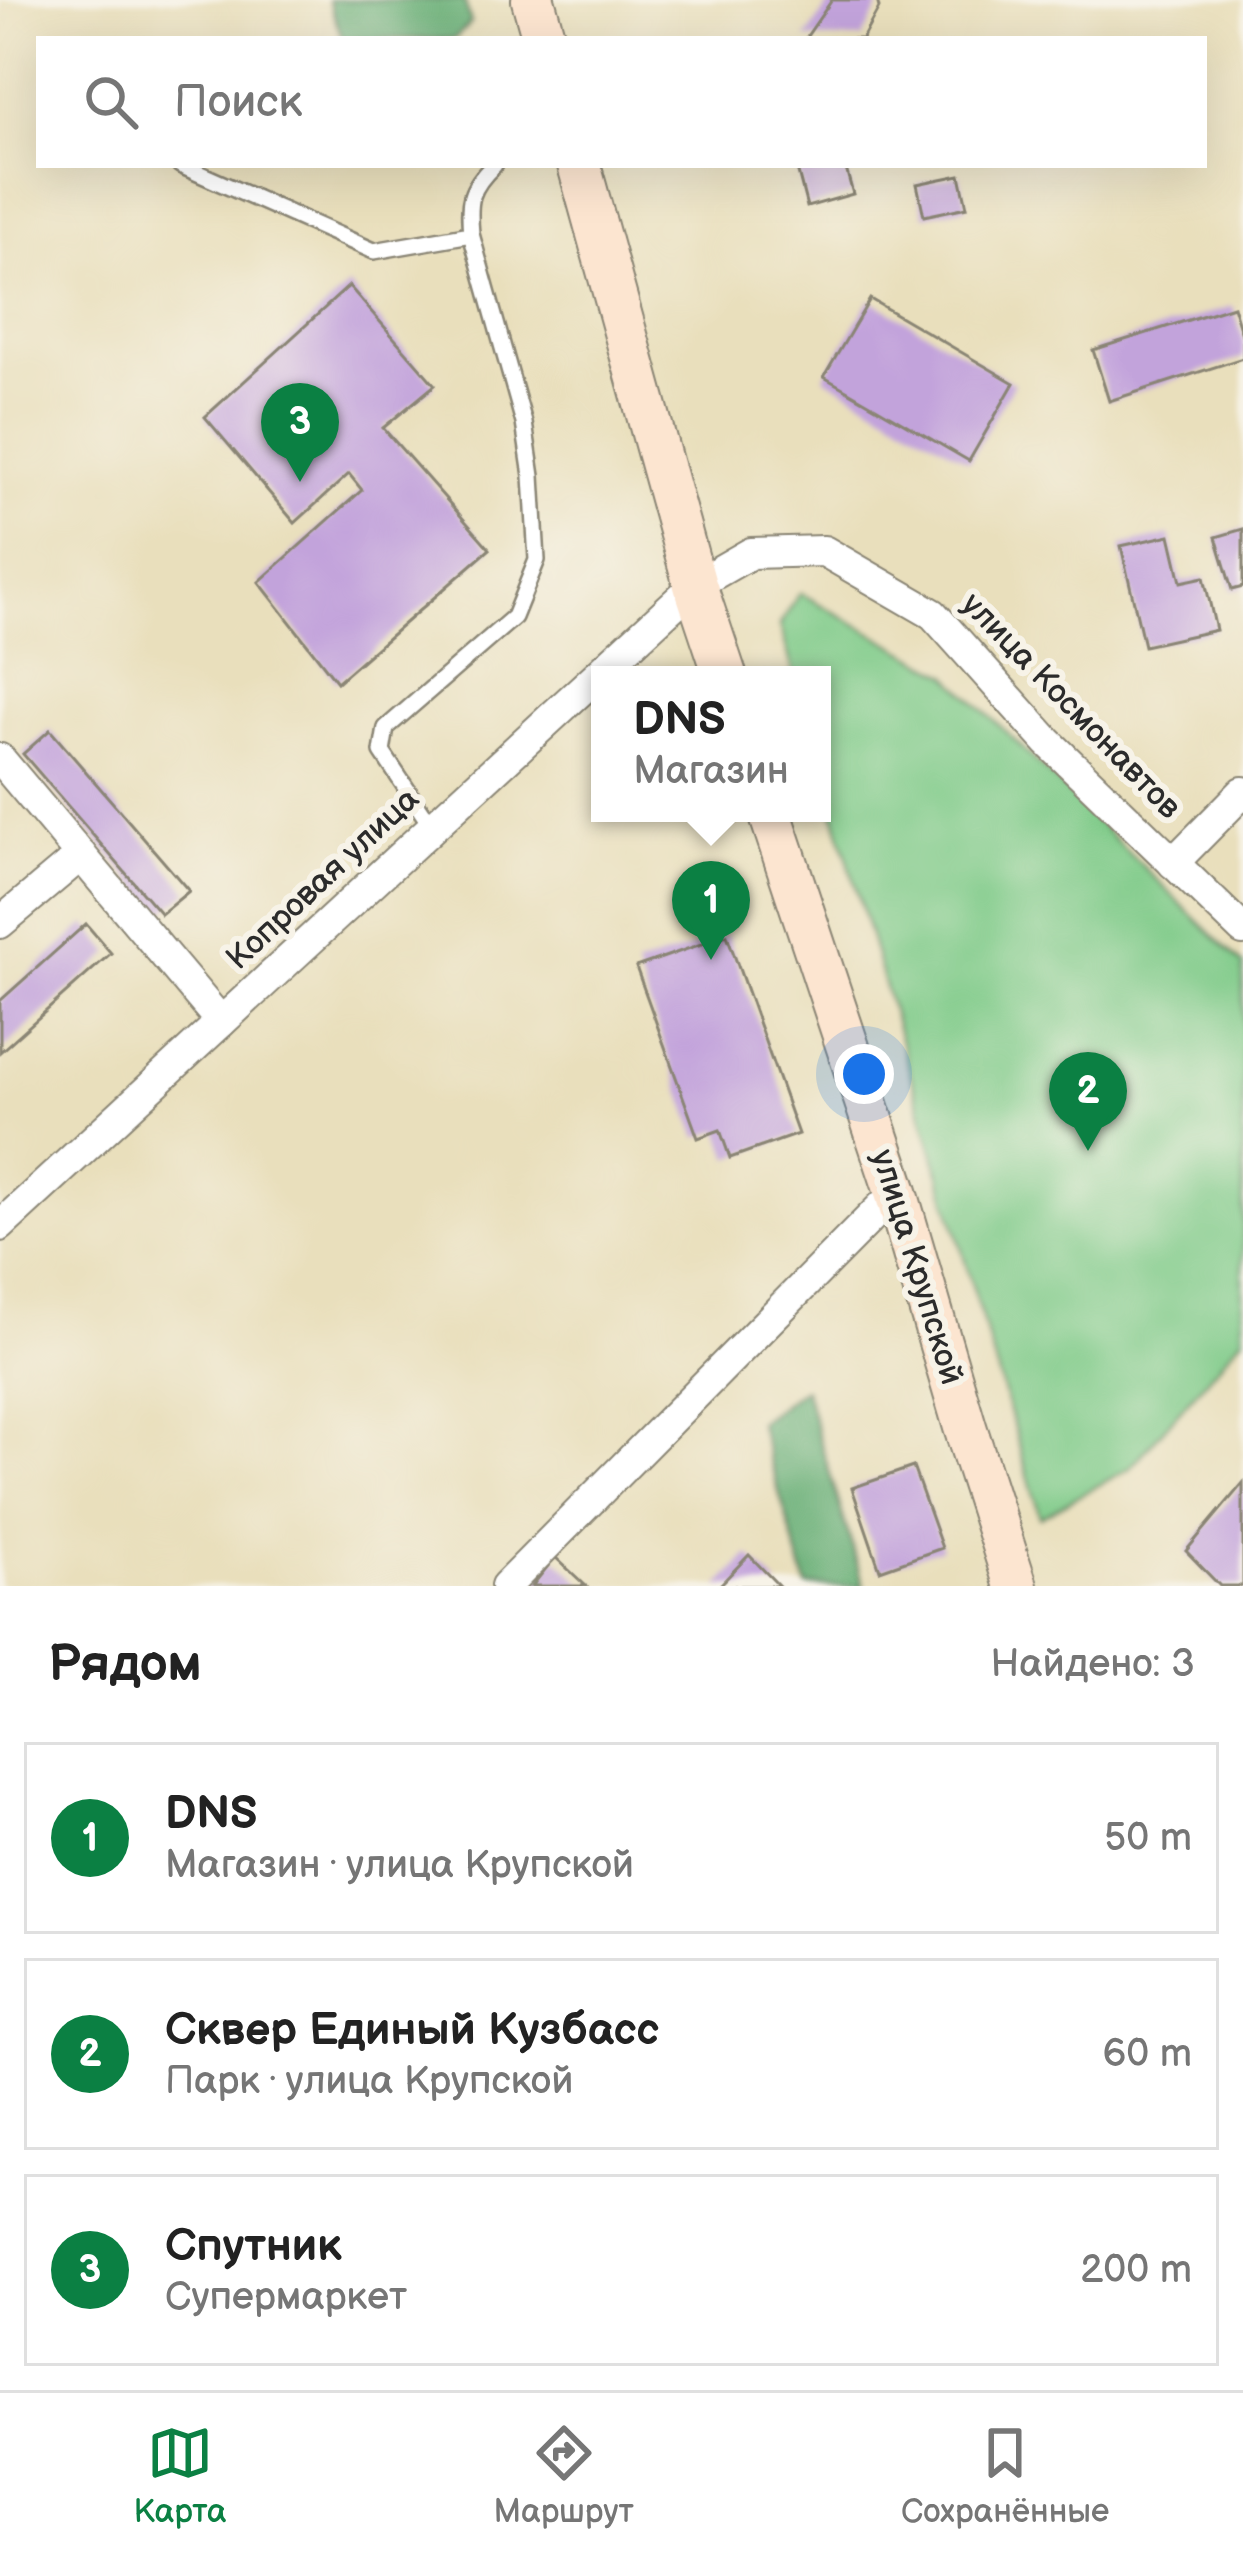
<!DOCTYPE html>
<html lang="ru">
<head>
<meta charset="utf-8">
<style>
  body { margin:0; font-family:"Balsamiq Sans",sans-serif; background:#f2f2f2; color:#222 }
  .you { position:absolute; left:864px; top:1074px; width:42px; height:42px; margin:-30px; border:9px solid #fff; border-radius:50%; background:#1a73e8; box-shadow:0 0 0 18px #1a73e833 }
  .badge { display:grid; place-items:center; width:78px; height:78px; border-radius:50%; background:#0b8043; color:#fff; font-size:39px; font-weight:700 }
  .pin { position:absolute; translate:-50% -99px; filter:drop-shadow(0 3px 6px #0008) }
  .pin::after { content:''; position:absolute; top:63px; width:42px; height:36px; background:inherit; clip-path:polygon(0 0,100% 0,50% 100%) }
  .popup { position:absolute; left:591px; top:666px; width:240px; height:156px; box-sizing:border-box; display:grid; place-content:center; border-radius:0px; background:#fff; filter:drop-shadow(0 3px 9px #0005); font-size:39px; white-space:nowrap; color:#767676 }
  .popup b { font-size:45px; color:#222 }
  .popup::after { content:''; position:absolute; left:50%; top:100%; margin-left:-24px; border:24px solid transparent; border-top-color:#fff }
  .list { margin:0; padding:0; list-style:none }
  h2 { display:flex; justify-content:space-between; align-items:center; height:156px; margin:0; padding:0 48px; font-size:51px }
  h2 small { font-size:39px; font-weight:400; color:#767676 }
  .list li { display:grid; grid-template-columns:78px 1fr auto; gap:36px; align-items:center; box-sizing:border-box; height:192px; margin:0 24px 24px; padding:0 24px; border:3px solid #e0e0e0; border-radius:0px }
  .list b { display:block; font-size:45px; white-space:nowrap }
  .list p { margin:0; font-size:39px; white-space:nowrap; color:#767676 }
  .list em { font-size:39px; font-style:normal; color:#767676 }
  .icon { flex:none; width:66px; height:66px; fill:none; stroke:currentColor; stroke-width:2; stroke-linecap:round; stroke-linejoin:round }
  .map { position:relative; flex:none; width:1243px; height:1586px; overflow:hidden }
  .search { position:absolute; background:#fff; box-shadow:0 12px 48px #0002; left:36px; right:36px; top:36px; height:132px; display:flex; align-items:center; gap:30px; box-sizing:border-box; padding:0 42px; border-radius:0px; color:#767676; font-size:45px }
  .sheet { height:804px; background:#fff }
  nav { display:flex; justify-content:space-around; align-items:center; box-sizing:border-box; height:168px; border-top:3px solid #e0e0e0; background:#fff; font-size:33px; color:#767676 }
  nav a { display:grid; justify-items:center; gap:6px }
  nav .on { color:#0b8043 }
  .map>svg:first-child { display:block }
  .green { fill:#7eca88; stroke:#547a5a; stroke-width:3 }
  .forest { fill:#66ae74; stroke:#486c50; stroke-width:3 }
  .building { fill:#c2a3db }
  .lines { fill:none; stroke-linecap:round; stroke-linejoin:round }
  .lane-casing { stroke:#8a8574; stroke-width:20 }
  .street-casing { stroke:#8a8574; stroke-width:34 }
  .secondary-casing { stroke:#8a8574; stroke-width:46 }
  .lane { stroke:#fff; stroke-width:15 }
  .street { stroke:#fff; stroke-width:30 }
  .secondary { stroke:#fce5d0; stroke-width:42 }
  .labels { text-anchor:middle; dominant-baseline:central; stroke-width:12; stroke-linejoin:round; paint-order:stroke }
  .street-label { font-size:33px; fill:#2b2b2b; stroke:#f7f3e8 }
</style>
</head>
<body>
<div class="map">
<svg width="1243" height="1586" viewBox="0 0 1243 1586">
  <rect width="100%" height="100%" fill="#f7f3e8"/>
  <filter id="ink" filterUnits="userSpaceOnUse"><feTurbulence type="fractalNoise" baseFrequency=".00833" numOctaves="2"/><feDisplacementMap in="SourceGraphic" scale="24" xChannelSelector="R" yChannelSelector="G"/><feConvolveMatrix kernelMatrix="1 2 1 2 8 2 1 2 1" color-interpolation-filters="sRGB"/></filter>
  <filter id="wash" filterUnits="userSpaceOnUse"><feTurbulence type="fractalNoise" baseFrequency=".004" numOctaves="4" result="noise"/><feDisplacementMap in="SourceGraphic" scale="48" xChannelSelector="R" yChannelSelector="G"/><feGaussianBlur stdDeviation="2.7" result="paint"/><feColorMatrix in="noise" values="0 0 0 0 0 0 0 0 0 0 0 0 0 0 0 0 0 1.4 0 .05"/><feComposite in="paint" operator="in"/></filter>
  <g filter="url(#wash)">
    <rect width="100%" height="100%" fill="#e9dfbc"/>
    <!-- green -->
    <polygon class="green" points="800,593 948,675 1243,965 1243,1337 1130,1468 1040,1517 822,772 822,675 794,675 780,625"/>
    <!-- forest -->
    <g class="forest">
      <polygon points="328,0 464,0 471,23 454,39 343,39"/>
      <polygon points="804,1388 864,1586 807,1586 758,1422"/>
    </g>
    <g id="blocks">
      <!-- building -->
      <g class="building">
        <polygon points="832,0 877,0 879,8 862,39 805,39"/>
        <polygon points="796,165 845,165 853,194 807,207"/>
        <polygon points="960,175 967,207 924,216 917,184"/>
        <polygon points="349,286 435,385 383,428 490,549 337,682 259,582 362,490 349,474 295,523 205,417"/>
        <polygon points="870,299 1014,383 969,461 824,377"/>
        <polygon points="1233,306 1243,338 1243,358 1109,401 1093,350"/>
        <polygon points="1243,529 1243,587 1232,590 1216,537"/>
        <polygon points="1170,535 1181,582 1204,577 1216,630 1144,646 1121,546"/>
        <polygon points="50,730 189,891 161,914 23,754"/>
        <polygon points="86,924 111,953 0,1052 0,1001"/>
        <polygon points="727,935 798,1134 730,1158 720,1130 698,1138 636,967"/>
        <polygon points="913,1467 942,1548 880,1570 852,1488"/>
        <polygon points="1243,1483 1243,1586 1220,1586 1186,1551"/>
        <polygon points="749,1555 779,1586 719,1586"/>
        <polygon points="555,1557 586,1586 532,1586"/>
      </g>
    </g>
  </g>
  <g filter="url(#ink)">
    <use href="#blocks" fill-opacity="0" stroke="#8a8574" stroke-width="3"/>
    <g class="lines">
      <defs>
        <g id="lane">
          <polyline points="180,165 374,251 471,234"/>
          <path d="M432,827L382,752L386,728L514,617L537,560L532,476L524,423L471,234C468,201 469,189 494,165"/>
        </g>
        <g id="street">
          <polyline points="0,759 221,1022"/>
          <polyline points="1173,863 1243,792"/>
          <polyline points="0,923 81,855"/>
          <polyline points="0,1226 695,585 751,553 824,551 933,614 1048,742 1243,930"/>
          <polyline points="506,1586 896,1192"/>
        </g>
        <g id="secondary">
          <polyline points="533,0 544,39"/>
          <polyline points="579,165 695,585 725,675"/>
          <polyline points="770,813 896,1192 965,1427 1016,1586"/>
        </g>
      </defs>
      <!-- lane casing -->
      <use href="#lane" class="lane-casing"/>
      <!-- street casing -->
      <use href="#street" class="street-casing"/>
      <!-- secondary casing -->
      <use href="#secondary" class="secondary-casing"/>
      <!-- lane -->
      <use href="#lane" class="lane"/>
      <!-- street -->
      <use href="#street" class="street"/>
      <!-- secondary -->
      <use href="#secondary" class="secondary"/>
    </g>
  </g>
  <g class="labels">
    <!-- street labels -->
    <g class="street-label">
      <text transform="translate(1071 706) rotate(46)">улица Космонавтов</text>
      <text transform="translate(323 879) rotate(-43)">Копровая улица</text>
      <text transform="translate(917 1267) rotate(73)">улица Крупской</text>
    </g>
  </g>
</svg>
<div class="you"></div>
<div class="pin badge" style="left:711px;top:960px">1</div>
<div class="popup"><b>DNS</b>Магазин</div>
<div class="pin badge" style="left:1088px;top:1151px">2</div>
<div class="pin badge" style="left:300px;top:482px">3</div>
<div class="search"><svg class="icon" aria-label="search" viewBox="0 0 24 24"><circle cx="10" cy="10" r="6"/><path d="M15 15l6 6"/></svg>Поиск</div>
</div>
<section class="sheet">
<h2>Рядом<small>Найдено: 3</small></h2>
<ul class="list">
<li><span class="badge">1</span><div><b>DNS</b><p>Магазин · улица Крупской</p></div><em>50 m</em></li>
<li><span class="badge">2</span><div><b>Сквер Единый Кузбасс</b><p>Парк · улица Крупской</p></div><em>60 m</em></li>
<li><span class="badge">3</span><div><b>Спутник</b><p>Супермаркет</p></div><em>200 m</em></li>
</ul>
</section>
<nav>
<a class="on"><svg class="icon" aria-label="map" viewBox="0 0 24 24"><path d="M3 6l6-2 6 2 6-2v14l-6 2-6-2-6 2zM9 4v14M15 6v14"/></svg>Карта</a>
<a><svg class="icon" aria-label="directions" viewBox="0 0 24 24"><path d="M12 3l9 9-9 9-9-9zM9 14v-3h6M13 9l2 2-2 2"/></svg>Маршрут</a>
<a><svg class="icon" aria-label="saved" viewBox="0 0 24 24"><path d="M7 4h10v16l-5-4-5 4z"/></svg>Сохранённые</a>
</nav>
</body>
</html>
